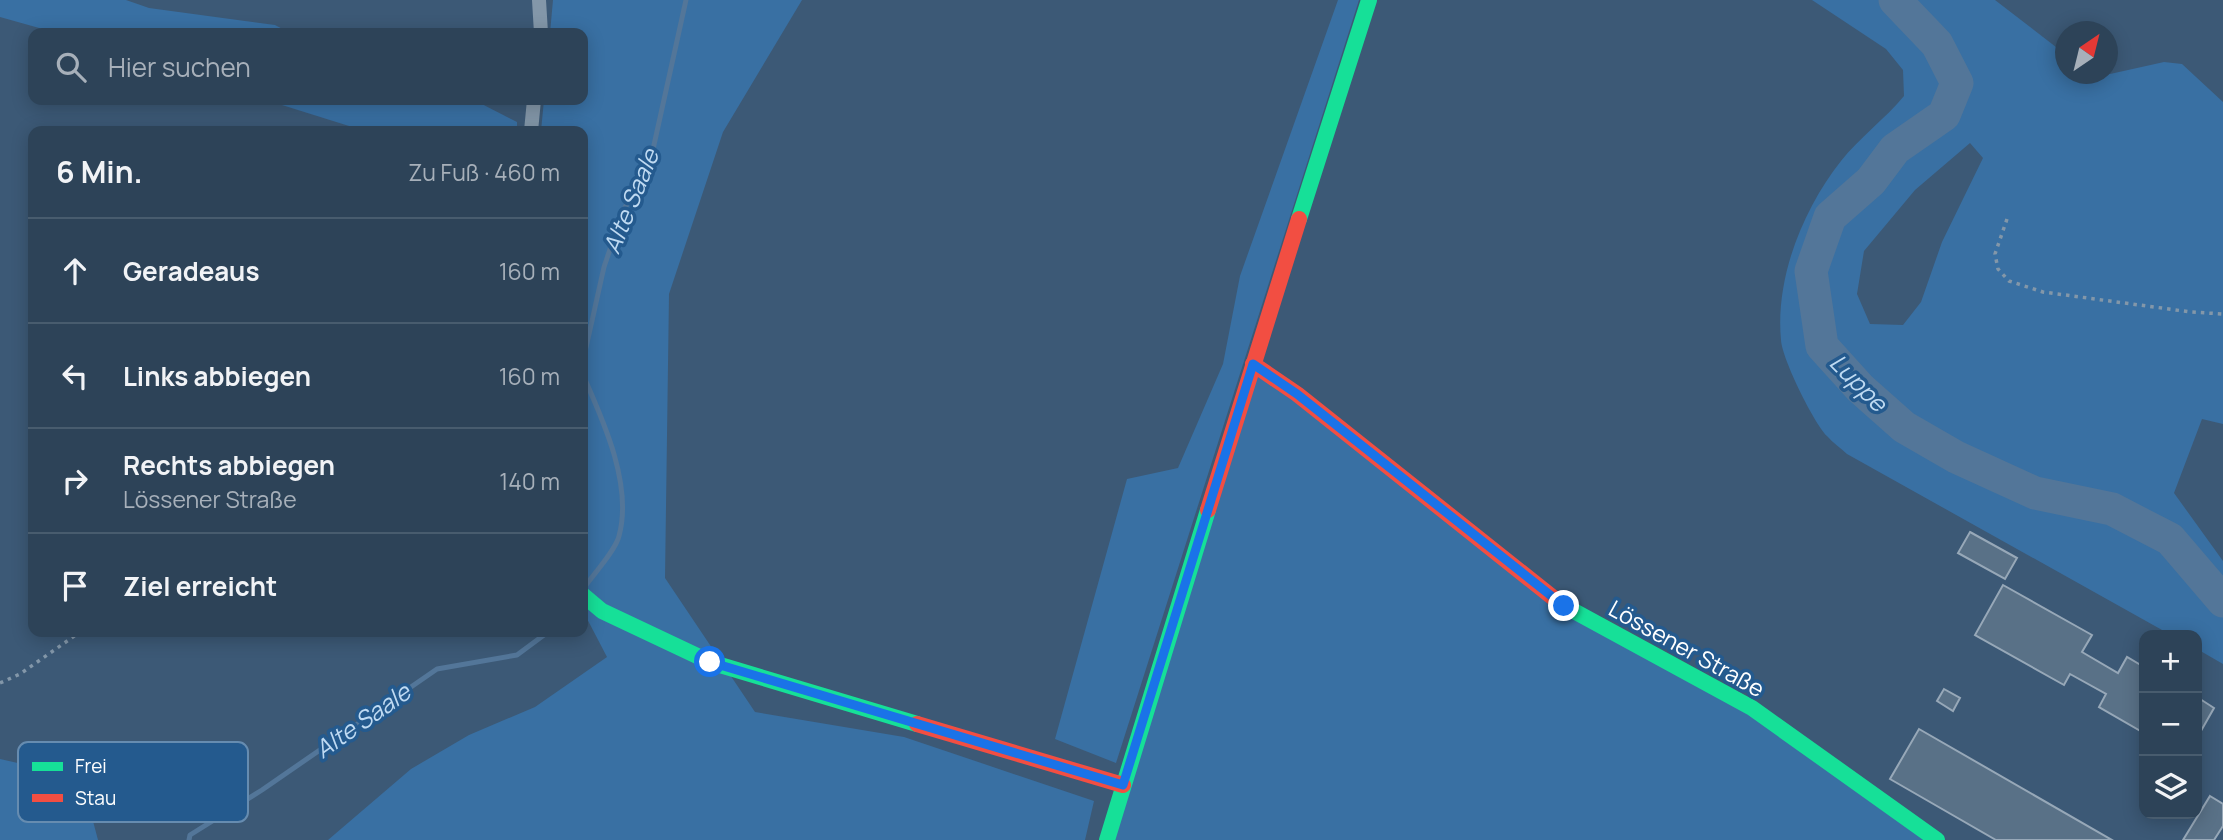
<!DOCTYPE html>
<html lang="de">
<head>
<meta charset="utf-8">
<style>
  body { margin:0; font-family:Manrope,sans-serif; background:#354a5e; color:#f1f3f6 }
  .controls { position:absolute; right:21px; bottom:21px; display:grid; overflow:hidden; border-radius:14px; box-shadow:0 4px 18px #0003 }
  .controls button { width:63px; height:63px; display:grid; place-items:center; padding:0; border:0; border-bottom:2px solid #485c6e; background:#2d4358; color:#f1f3f6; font:35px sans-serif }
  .compass { position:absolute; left:2055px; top:21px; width:63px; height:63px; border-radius:50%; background:#2d4358; box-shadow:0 4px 18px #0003; rotate:35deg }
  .stop { position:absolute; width:21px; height:21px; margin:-16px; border:5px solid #1a73e8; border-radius:50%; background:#fff }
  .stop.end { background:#1a73e8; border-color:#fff; box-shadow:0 2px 7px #0008 }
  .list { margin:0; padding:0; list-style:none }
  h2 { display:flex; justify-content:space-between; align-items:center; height:91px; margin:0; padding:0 28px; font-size:30px }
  h2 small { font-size:23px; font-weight:400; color:#a7b0ba }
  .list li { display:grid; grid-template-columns:46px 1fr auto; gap:21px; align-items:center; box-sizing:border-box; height:105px; padding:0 28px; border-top:2px solid #485c6e }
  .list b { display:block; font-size:26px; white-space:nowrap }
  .list p { margin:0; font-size:23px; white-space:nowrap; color:#a7b0ba }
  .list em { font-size:23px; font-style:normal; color:#a7b0ba }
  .icon { flex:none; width:38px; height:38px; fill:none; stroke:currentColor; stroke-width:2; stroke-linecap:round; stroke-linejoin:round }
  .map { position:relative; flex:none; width:2223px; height:840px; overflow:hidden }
  .search { position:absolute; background:#2d4358; box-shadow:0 4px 18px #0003; left:28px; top:28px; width:560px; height:77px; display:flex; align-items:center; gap:18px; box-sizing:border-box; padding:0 24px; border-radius:14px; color:#a7b0ba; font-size:26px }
  .panel { position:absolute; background:#2d4358; box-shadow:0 4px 18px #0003; left:28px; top:126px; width:560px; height:511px; border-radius:14px }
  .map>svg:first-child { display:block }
  .green { fill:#3970a3; fill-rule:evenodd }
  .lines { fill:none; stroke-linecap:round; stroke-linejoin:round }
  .stream { stroke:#537699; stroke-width:5 }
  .river { stroke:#537699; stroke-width:33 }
  .building { fill:#597187; stroke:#97a8b8; stroke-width:2 }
  .path { stroke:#8397a9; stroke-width:3.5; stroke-dasharray:3.5 5; stroke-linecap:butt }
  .street { stroke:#8397a9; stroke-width:14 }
  .fast { stroke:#16e098; stroke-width:16 }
  .jam { stroke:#f24e42; stroke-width:16 }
  .route { stroke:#1a73e8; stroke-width:9 }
  .labels { text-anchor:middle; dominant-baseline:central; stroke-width:7; stroke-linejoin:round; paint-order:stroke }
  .street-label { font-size:23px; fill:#fff; stroke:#245a8e }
  .water-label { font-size:24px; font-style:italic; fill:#bfdaf2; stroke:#245a8e }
  .key { fill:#245a8e; stroke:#668cb0; stroke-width:2 }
  .key-label { font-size:19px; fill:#fff }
</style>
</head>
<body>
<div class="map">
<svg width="2223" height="840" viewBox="0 0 2223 840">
  <rect width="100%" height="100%" fill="#3c5976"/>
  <!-- green -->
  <g class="green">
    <polygon points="0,0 126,0 149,8 275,25 290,33 57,33 0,17"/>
    <polygon points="553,0 802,0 723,132 669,294 665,578 755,712 904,737 1094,801 1085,840 328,840 411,769 469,735 535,707 607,657 583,611 583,131 541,131 544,100 583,100 583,33 550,33"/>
    <polygon points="1338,0 1359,0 1116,763 1055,739 1127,479 1178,468 1223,364 1240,276"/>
    <path d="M1812,0H1995L2065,54L2066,74H2110L2164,62L2182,64L2223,102V424L2202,419L2174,493L2223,561V664L2197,649V635H2171L1847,454C1841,448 1833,443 1827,436C1814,423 1782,359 1781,340C1775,278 1803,209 1841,161C1859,138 1885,119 1904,96L1903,70L1886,49ZM1970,143L1983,158L1942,242L1921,302L1903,325L1870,324L1857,294L1864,251L1915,190Z"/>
    <polygon points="266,100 474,100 517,122 517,131 365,131"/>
    <polygon points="1259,367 1564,606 1752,708 1937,840 1107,840"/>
    <polygon points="0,759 40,768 89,806 98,840 0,840"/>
  </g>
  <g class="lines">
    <!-- stream -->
    <g class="stream">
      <polyline points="583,361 604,267 623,211 650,163 686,0"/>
      <path d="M583,375C603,420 633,485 619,536C616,550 592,576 583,589"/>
      <polyline points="189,840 190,835 262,790 437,669 517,655 548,632"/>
    </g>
    <!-- river -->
    <polyline class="river" points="1895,0 1937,44 1957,83 1944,115 1895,149 1871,181 1830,217 1811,271 1822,346 1860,388 1904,427 1956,457 2035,493 2112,509 2170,539 2223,601"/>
  </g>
  <!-- building -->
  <g class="building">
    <polygon points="1970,532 2017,558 2005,579 1958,553"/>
    <polygon points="2003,585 2092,635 2082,652 2118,673 2127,657 2144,667 2144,733 2099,707 2106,694 2070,674 2064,685 1975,635"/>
    <polygon points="1944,689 1960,698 1953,711 1937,701"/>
    <polygon points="2197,697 2214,708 2197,738"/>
    <polygon points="1919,729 2112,840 1996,840 1890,779"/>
    <polygon points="2210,796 2223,804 2223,826 2214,840 2183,840"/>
  </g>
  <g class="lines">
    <!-- path -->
    <g class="path">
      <polyline points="2007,219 1995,254 1998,269 2009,281 2043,292 2191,312 2223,314"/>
      <polyline points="0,683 20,674 80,632"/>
    </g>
    <!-- street -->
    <g class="street">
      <polyline points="539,0 541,33"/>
      <polyline points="531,131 534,100"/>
    </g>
    <!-- fast -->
    <g class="fast">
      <polyline points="1299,219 1369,0"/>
      <polyline points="583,595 602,611 710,662 917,724"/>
      <polyline points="1561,604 1752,708 1937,840"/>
      <polyline points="1107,840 1208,510"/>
    </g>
    <!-- jam -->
    <g class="jam">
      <polyline points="1253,364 1297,394 1561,604"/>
      <polyline points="1208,510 1299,219"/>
      <polyline points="917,724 1123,785"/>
    </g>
  </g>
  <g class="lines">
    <!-- route -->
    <polyline class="route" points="710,662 1123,785 1253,364 1297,394 1564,606"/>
  </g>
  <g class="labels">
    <!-- street labels -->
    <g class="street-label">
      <text transform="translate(1687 648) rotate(29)">Lössener Straße</text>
    </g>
    <!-- water labels -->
    <g class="water-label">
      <text transform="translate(630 201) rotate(-68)">Alte Saale</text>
      <text transform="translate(1859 382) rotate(45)">Luppe</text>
      <text transform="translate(362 720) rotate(-35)">Alte Saale</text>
    </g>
  </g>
  <!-- legend -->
  <rect x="18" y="742" width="230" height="80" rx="10" class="key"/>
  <rect x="32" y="762" width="31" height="9" fill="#16e098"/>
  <rect x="32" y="794" width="31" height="8" fill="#f24e42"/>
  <g class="key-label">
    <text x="75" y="773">Frei</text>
    <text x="75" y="805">Stau</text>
  </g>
</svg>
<div class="controls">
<button>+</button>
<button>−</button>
<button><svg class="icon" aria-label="layers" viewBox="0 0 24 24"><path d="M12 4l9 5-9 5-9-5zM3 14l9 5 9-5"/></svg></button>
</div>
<svg class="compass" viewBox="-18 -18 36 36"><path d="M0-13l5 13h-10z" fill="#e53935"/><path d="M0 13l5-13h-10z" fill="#a7b0ba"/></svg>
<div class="stop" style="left:710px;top:662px"></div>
<div class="stop end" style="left:1564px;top:606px"></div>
<div class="search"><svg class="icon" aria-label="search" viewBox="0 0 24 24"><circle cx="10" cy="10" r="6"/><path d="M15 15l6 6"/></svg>Hier suchen</div>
<section class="panel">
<h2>6 Min.<small>Zu Fuß · 460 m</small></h2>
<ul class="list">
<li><svg class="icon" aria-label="ahead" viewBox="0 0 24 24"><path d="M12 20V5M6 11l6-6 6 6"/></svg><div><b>Geradeaus</b></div><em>160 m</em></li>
<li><svg class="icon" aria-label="left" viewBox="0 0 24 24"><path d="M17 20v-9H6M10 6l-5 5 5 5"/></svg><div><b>Links abbiegen</b></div><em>160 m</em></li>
<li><svg class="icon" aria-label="right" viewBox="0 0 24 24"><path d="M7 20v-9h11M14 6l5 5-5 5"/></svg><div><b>Rechts abbiegen</b><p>Lössener Straße</p></div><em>140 m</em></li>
<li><svg class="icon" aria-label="arrive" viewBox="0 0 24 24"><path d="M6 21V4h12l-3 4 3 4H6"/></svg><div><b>Ziel erreicht</b></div></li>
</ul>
</section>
</div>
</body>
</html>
